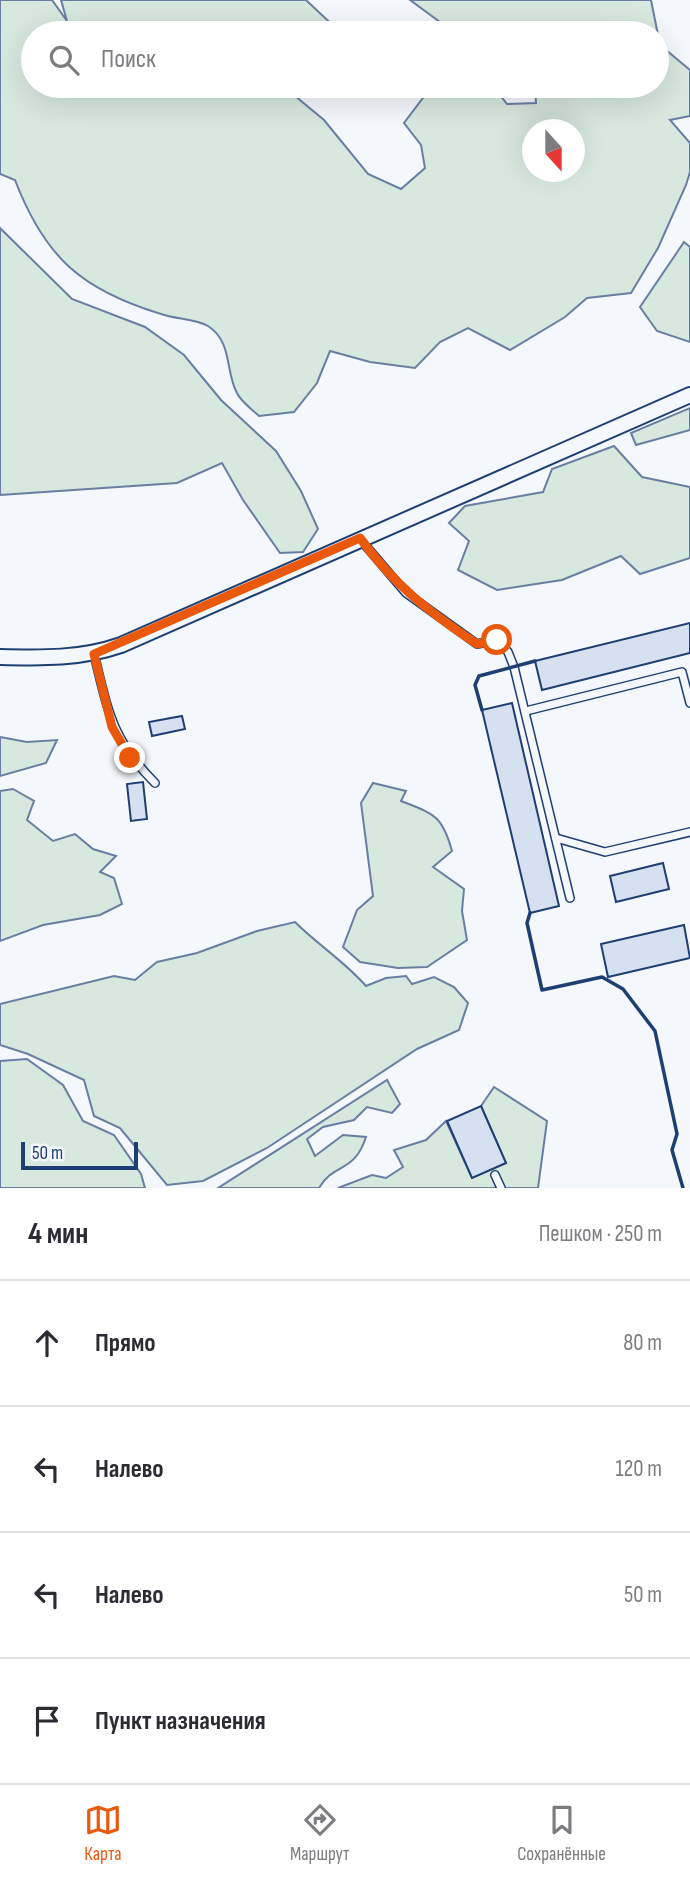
<!DOCTYPE html>
<html lang="ru">
<head>
<meta charset="utf-8">
<style>
  body { margin:0; font-family:"Sofia Sans Condensed",sans-serif; background:#f2f2f3; color:#2b2b33 }
  .compass { position:absolute; left:522px; top:119px; width:63px; height:63px; border-radius:50%; background:#fff; box-shadow:0 7px 28px #0002; rotate:159deg }
  .scale { position:absolute; left:21px; bottom:18px; width:117px; box-sizing:border-box; padding-left:7px; border:4px solid #1d3f73; border-top:0; font-size:19px; line-height:24px; white-space:nowrap; color:#1d3f73; -webkit-text-stroke:5px #f4f7fb; paint-order:stroke }
  .stop { position:absolute; width:21px; height:21px; margin:-16px; border:5px solid #ea580c; border-radius:50%; background:#fff }
  .stop.end { background:#ea580c; border-color:#fff; box-shadow:0 2px 7px #0008 }
  .list { margin:0; padding:0; list-style:none }
  h2 { display:flex; justify-content:space-between; align-items:center; height:91px; margin:0; padding:0 28px; font-size:30px }
  h2 small { font-size:23px; font-weight:400; color:#7c7c81 }
  .list li { display:grid; grid-template-columns:46px 1fr auto; gap:21px; align-items:center; box-sizing:border-box; height:126px; padding:0 28px; border-top:2px solid #e1e1e2 }
  .list b { display:block; font-size:26px; white-space:nowrap }
  .list em { font-size:23px; font-style:normal; color:#7c7c81 }
  .icon { flex:none; width:38px; height:38px; fill:none; stroke:currentColor; stroke-width:2; stroke-linecap:round; stroke-linejoin:round }
  .map { position:relative; flex:none; width:690px; height:1188px; overflow:hidden }
  .search { position:absolute; background:#fff; box-shadow:0 7px 28px #0002; left:21px; right:21px; top:21px; height:77px; display:flex; align-items:center; gap:18px; box-sizing:border-box; padding:0 24px; border-radius:38px; color:#7c7c81; font-size:26px }
  .sheet { height:595px; background:#fff }
  nav { display:flex; justify-content:space-around; align-items:center; box-sizing:border-box; height:98px; border-top:2px solid #e1e1e2; background:#fff; font-size:19px; color:#7c7c81 }
  nav a { display:grid; justify-items:center; gap:4px }
  nav .on { color:#ea580c }
  .map>svg:first-child { display:block }
  .green { fill:#d7e8df; stroke:#687fa3; stroke-width:2; fill-rule:evenodd }
  .building { fill:#d5e0f0; stroke:#1d3f73; stroke-width:2 }
  .lines { fill:none; stroke-linecap:round; stroke-linejoin:round }
  .service-casing { stroke:#1d3f73; stroke-width:10 }
  .minor-casing { stroke:#1d3f73; stroke-width:18 }
  .service { stroke:#f4f7fb; stroke-width:7 }
  .minor { stroke:#f4f7fb; stroke-width:14 }
  .wall { stroke:#1d3f73; stroke-width:3.5 }
  .route { stroke:#ea580c; stroke-width:9 }
</style>
</head>
<body>
<div class="map">
<svg width="690" height="1188" viewBox="0 0 690 1188">
  <rect width="100%" height="100%" fill="#f4f7fb"/>
  <!-- green -->
  <g class="green">
    <path d="M0,0H52L67,21L61,0H306L341,33H33V86H283L324,120L368,174L401,189L425,168L421,145L404,123L432,86H493L507,104L536,103L535,86H657V33H455L410,0H651L660,45L690,70V116L670,120L690,143V172L686,185L658,248L631,293L587,298L565,317L510,350L468,328L440,342L415,368L370,362L330,351L317,383L294,412L259,416C253,410 241,402 237,393C225,372 233,342 208,326C196,319 175,319 161,314C82,290 45,258 15,180L0,174ZM532,130H574V172H532Z"/>
    <polygon points="0,228 72,299 145,327 184,355 221,400 276,451 301,491 318,529 303,552 280,553 243,500 222,463 177,483 0,495"/>
    <polygon points="684,242 690,247 690,342 657,331 640,307"/>
    <polygon points="690,408 690,430 636,445 631,433"/>
    <polygon points="614,446 642,477 690,487 690,558 640,574 621,556 562,580 497,590 458,570 469,541 449,523 465,506 543,492 552,469"/>
    <polygon points="0,737 27,742 57,740 46,763 0,776"/>
    <path d="M373,783L406,791L401,801C434,814 442,815 452,851L433,867L464,889L462,911L467,940L427,967L398,968L360,962L343,947L357,910L373,896L361,803Z"/>
    <polygon points="13,789 34,801 27,820 53,841 75,834 93,849 116,856 100,872 114,878 122,904 100,915 43,925 0,941 0,791"/>
    <path d="M295,922C318,945 344,961 366,986L386,978L406,976L412,984L434,977L454,987L468,1003L459,1030L417,1049L267,1148L203,1181L167,1185L120,1128L94,1116L84,1080L28,1054L0,1045V1004L114,976L135,980L157,962L197,953L257,931Z"/>
    <polygon points="27,1059 63,1085 83,1121 114,1135 141,1174 145,1188 0,1188 0,1061"/>
    <path d="M387,1080L400,1104L392,1113L367,1107L354,1120L323,1127L307,1139L315,1156L343,1135L366,1137C354,1174 334,1162 319,1188H218Z"/>
    <polygon points="494,1087 547,1121 538,1188 338,1188 372,1175 386,1178 403,1167 394,1150 426,1140 446,1121 472,1178 506,1163 481,1106"/>
  </g>
  <!-- building -->
  <g class="building">
    <polygon points="690,623 690,653 542,690 535,661"/>
    <polygon points="512,703 559,906 530,913 482,710"/>
    <polygon points="182,716 185,729 152,736 149,722"/>
    <polygon points="143,782 147,819 131,821 127,784"/>
    <polygon points="663,863 669,889 616,902 610,876"/>
    <polygon points="684,925 690,958 608,977 601,944"/>
    <polygon points="481,1106 506,1163 472,1178 447,1121"/>
  </g>
  <g class="lines">
    <defs>
      <g id="service">
        <polyline points="360,539 406,593 477,644 497,640 508,652 514,667 570,898"/>
        <path d="M94,654C108,711 112,740 155,783"/>
        <polyline points="526,711 682,672 690,703"/>
        <polyline points="556,838 605,852 690,832"/>
        <polyline points="495,1175 501,1188"/>
      </g>
      <path id="minor" d="M0,657C42,658 81,659 121,645L690,395"/>
    </defs>
    <!-- service casing -->
    <use href="#service" class="service-casing"/>
    <!-- minor casing -->
    <use href="#minor" class="minor-casing"/>
    <!-- service -->
    <use href="#service" class="service"/>
    <!-- minor -->
    <use href="#minor" class="minor"/>
    <!-- wall -->
    <g class="wall">
      <polyline points="482,710 475,685 479,676 535,661"/>
      <polyline points="530,913 527,923 542,990 602,977 623,989 655,1031 677,1134 672,1150 683,1188"/>
    </g>
  </g>
  <g class="lines">
    <!-- route -->
    <path class="route" d="M130,758L112,727L94,654L360,538C394,585 429,612 477,644L497,640"/>
  </g>
</svg>
<svg class="compass" viewBox="-18 -18 36 36"><path d="M0-13l5 13h-10z" fill="#e53935"/><path d="M0 13l5-13h-10z" fill="#7c7c81"/></svg>
<div class="scale">50 m</div>
<div class="stop" style="left:497px;top:640px"></div>
<div class="stop end" style="left:130px;top:758px"></div>
<div class="search"><svg class="icon" aria-label="search" viewBox="0 0 24 24"><circle cx="10" cy="10" r="6"/><path d="M15 15l6 6"/></svg>Поиск</div>
</div>
<section class="sheet">
<h2>4 мин<small>Пешком · 250 m</small></h2>
<ul class="list">
<li><svg class="icon" aria-label="ahead" viewBox="0 0 24 24"><path d="M12 20V5M6 11l6-6 6 6"/></svg><div><b>Прямо</b></div><em>80 m</em></li>
<li><svg class="icon" aria-label="left" viewBox="0 0 24 24"><path d="M17 20v-9H6M10 6l-5 5 5 5"/></svg><div><b>Налево</b></div><em>120 m</em></li>
<li><svg class="icon" aria-label="left" viewBox="0 0 24 24"><path d="M17 20v-9H6M10 6l-5 5 5 5"/></svg><div><b>Налево</b></div><em>50 m</em></li>
<li><svg class="icon" aria-label="arrive" viewBox="0 0 24 24"><path d="M6 21V4h12l-3 4 3 4H6"/></svg><div><b>Пункт назначения</b></div></li>
</ul>
</section>
<nav>
<a class="on"><svg class="icon" aria-label="map" viewBox="0 0 24 24"><path d="M3 6l6-2 6 2 6-2v14l-6 2-6-2-6 2zM9 4v14M15 6v14"/></svg>Карта</a>
<a><svg class="icon" aria-label="directions" viewBox="0 0 24 24"><path d="M12 3l9 9-9 9-9-9zM9 14v-3h6M13 9l2 2-2 2"/></svg>Маршрут</a>
<a><svg class="icon" aria-label="saved" viewBox="0 0 24 24"><path d="M7 4h10v16l-5-4-5 4z"/></svg>Сохранённые</a>
</nav>
</body>
</html>
